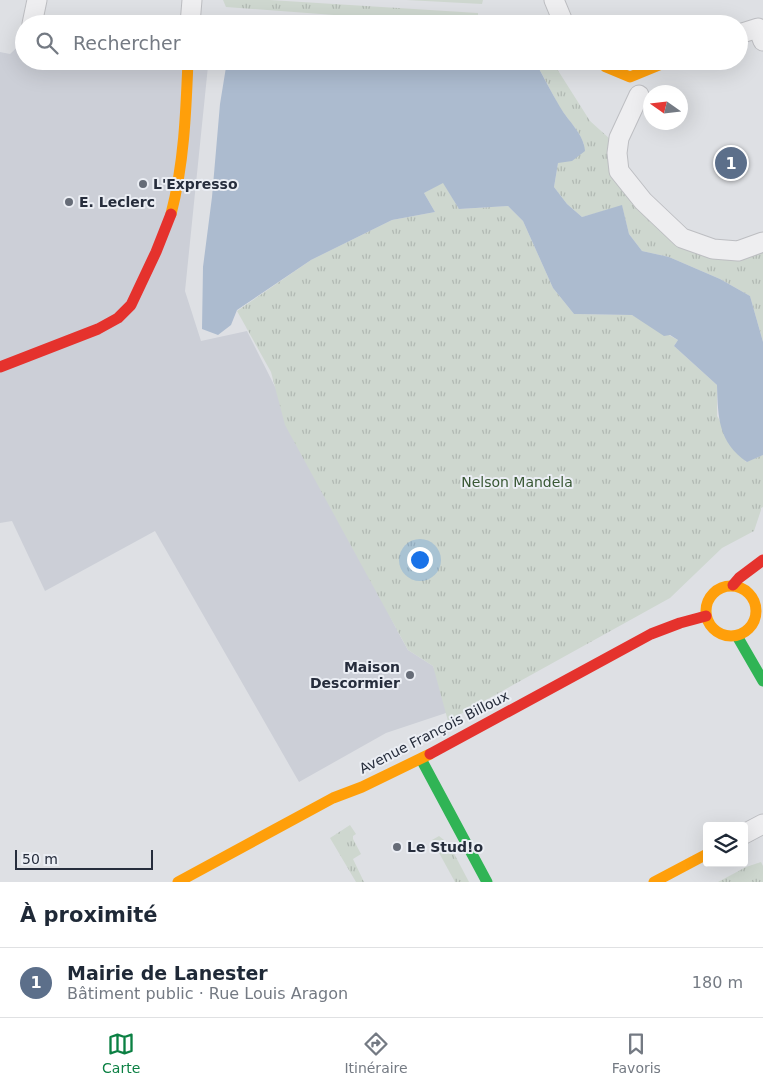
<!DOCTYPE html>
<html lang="fr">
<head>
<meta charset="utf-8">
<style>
  body { margin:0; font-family:"DejaVu Sans",sans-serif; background:#f6f6f7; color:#1f2937 }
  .controls { position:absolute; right:15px; bottom:15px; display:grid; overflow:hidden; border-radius:5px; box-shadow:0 5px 20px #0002 }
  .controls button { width:45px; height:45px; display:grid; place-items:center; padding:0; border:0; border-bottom:1px solid #e0e1e3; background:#fff; color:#1f2937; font:25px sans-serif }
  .compass { position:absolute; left:643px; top:85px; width:45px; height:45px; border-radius:50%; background:#fff; box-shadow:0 5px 20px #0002; rotate:284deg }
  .scale { position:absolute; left:15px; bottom:12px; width:138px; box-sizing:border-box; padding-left:5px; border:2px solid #262d3c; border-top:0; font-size:14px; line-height:18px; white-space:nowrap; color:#262d3c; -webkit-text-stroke:4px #ebeef4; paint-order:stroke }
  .you { position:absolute; left:419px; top:559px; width:18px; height:18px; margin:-12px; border:4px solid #fff; border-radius:50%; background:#1a73e8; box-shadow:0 0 0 8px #1a73e833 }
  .badge { display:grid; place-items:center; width:32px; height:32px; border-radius:50%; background:#0b8043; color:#fff; font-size:16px; font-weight:700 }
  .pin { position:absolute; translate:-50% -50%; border:2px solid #fff; box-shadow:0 1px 5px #0006 }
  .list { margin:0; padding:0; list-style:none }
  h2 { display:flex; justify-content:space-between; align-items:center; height:65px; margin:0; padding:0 20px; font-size:21px }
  h2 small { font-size:16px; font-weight:400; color:#747a83 }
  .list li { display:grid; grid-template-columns:32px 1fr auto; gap:15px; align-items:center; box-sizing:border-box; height:70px; padding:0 20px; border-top:1px solid #e0e1e3 }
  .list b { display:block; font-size:19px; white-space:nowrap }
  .list p { margin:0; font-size:16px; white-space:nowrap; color:#747a83 }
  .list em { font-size:16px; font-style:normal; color:#747a83 }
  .icon { flex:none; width:28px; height:28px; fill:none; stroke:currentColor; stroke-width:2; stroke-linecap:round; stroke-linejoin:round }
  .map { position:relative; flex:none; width:763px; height:882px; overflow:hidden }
  .search { position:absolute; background:#fff; box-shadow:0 5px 20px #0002; left:15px; right:15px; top:15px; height:55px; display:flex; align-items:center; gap:12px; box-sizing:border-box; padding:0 18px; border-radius:28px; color:#747a83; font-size:19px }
  .sheet { height:135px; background:#fff }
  nav { display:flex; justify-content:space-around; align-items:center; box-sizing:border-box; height:70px; border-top:1px solid #e0e1e3; background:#fff; font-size:14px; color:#747a83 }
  nav a { display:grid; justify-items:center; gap:2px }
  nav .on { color:#0b8043 }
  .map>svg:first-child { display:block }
  .built { fill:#cccfd7 }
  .grass { fill:url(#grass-tufts) }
  .water { fill:#acbbcf }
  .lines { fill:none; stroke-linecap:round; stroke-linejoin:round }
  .street-casing { stroke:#bdbec2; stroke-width:21 }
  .street { stroke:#eeeef0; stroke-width:19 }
  .fast { stroke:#30b455; stroke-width:11 }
  .slow { stroke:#ff9f0a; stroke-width:11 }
  .jam { stroke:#e5322d; stroke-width:11 }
  .poi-dot { fill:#666c77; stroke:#ebeef4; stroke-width:2 }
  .labels { text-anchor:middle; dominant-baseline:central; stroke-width:4; stroke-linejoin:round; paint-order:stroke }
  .poi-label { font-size:14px; font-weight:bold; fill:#262d3c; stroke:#ebeef4; text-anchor:start }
  .park-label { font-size:14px; fill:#385734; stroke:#ebeef4 }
  .street-label { font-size:14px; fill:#262d3c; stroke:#ebeef4 }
</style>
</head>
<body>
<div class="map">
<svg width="763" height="882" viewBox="0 0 763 882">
  <defs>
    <pattern id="grass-tufts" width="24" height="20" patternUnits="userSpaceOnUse" patternTransform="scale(1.25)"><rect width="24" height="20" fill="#ced7cf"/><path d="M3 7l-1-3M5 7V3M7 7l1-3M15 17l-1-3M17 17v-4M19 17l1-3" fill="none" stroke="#b1b9b3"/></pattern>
  </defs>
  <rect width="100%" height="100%" fill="#dee0e4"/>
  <!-- built -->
  <polygon class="built" points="24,41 24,61 119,61 120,66 208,66 185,291 201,341 247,331 398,632 408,650 433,666 452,711 386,733 299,782 155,531 45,591 12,521 0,523 0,52 10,54"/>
  <!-- grass -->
  <g class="grass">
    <polygon points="223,0 270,0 478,13 478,24 453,24 226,7"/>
    <polygon points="406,0 483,0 482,4"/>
    <polygon points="535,61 552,61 590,121 610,139 613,177 680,243 763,249 763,342 750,296 720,279 669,257 642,251 629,234 622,206 582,217 567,204 554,187 558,163 584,144 578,132 560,108"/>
    <polygon points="443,182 459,209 508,206 523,221 553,288 574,314 632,315 678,340 674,346 717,385 717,416 746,462 763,455 763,507 761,508 761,510 754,531 722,548 670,598 448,721 433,666 408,650 285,425 271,372 237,311 311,260 392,220 435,212 424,193"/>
    <polygon points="350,825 356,834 353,836 353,839 361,854 353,859 364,882 356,882 330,838"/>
    <polygon points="439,836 449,844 469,882 455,882 432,840"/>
    <polygon points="761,862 763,866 763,882 718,882 746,867"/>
  </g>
  <!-- water -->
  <path class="water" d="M227,61H535C543,76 551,92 560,107C568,121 584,134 585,151L572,161L558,163L554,187L567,204L582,217L622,205L629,234L642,251L669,257L720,279L750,296L763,342V455L747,462C718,442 718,417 717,385L674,346L678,340L670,335L664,336L632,315L574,314L553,288L523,221L508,206L459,209L443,183L424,193L435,212L392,220L311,260L237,310L231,325L218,335L202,329L203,267L212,197L220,104Z"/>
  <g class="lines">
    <defs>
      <g id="street">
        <polyline points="554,0 564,24"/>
        <polyline points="32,24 37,0"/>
        <polyline points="190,24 192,0"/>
        <polyline points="739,34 758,28 763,41"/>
        <polyline points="639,95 619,138 617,153 619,171 643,201 682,238 713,249 738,251 763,242"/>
        <polyline points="744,834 763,824"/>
      </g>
    </defs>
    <!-- street casing -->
    <use href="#street" class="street-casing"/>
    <!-- street -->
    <use href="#street" class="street"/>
    <!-- fast -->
    <g class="fast">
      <polyline points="737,636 763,681"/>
      <polyline points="421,759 487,882"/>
    </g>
    <!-- slow -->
    <g class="slow">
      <polyline points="599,61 606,67 630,77 669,61"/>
      <path d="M171,214C184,164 186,112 188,61"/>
      <circle cx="731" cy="611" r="25"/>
      <polyline points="178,882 333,798 362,787 430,754"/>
      <polyline points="654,882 707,854"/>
    </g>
    <!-- jam -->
    <g class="jam">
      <polyline points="0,367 98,329 118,318 131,305 156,252 171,214"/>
      <polyline points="733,585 739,578 763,560"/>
      <polyline points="430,754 651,634 680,623 706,616"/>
    </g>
  </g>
  <!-- markers -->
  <g class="poi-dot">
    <circle cx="143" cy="184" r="5"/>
    <circle cx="69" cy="202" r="5"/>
    <circle cx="410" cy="675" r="5"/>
    <circle cx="397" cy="847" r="5"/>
  </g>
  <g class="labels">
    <!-- poi labels -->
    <g class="poi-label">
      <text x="153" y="184">L'Expresso</text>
      <text x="79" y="202">E. Leclerc</text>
      <text x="400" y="667" text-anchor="end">Maison<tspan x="400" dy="16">Descormier</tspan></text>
      <text x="407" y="847">Le Stud!o</text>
    </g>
    <!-- park labels -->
    <g class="park-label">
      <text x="517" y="482">Nelson Mandela</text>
    </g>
    <!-- street labels -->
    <g class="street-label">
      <text transform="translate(434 732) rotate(-27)">Avenue François Billoux</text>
    </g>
  </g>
</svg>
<div class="controls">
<button><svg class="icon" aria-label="layers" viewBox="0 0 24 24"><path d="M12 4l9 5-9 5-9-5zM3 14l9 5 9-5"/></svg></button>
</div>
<svg class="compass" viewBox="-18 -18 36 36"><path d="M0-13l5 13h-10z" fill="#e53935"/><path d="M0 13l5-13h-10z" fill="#747a83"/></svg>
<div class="scale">50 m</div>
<div class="you"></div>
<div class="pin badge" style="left:731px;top:163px;background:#5c6f8a">1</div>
<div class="search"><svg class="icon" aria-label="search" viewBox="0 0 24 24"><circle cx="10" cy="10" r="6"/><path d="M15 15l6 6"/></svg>Rechercher</div>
</div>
<section class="sheet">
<h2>À proximité<small></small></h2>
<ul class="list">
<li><span class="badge" style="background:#5c6f8a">1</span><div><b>Mairie de Lanester</b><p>Bâtiment public · Rue Louis Aragon</p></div><em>180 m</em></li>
</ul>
</section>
<nav>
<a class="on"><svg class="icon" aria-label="map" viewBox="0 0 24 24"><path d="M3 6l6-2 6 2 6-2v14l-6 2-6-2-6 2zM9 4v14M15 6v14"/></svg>Carte</a>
<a><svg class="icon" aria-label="directions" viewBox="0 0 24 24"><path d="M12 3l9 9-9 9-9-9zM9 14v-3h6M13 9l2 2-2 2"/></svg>Itinéraire</a>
<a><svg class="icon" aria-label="saved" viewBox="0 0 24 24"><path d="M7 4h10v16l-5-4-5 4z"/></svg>Favoris</a>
</nav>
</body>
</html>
